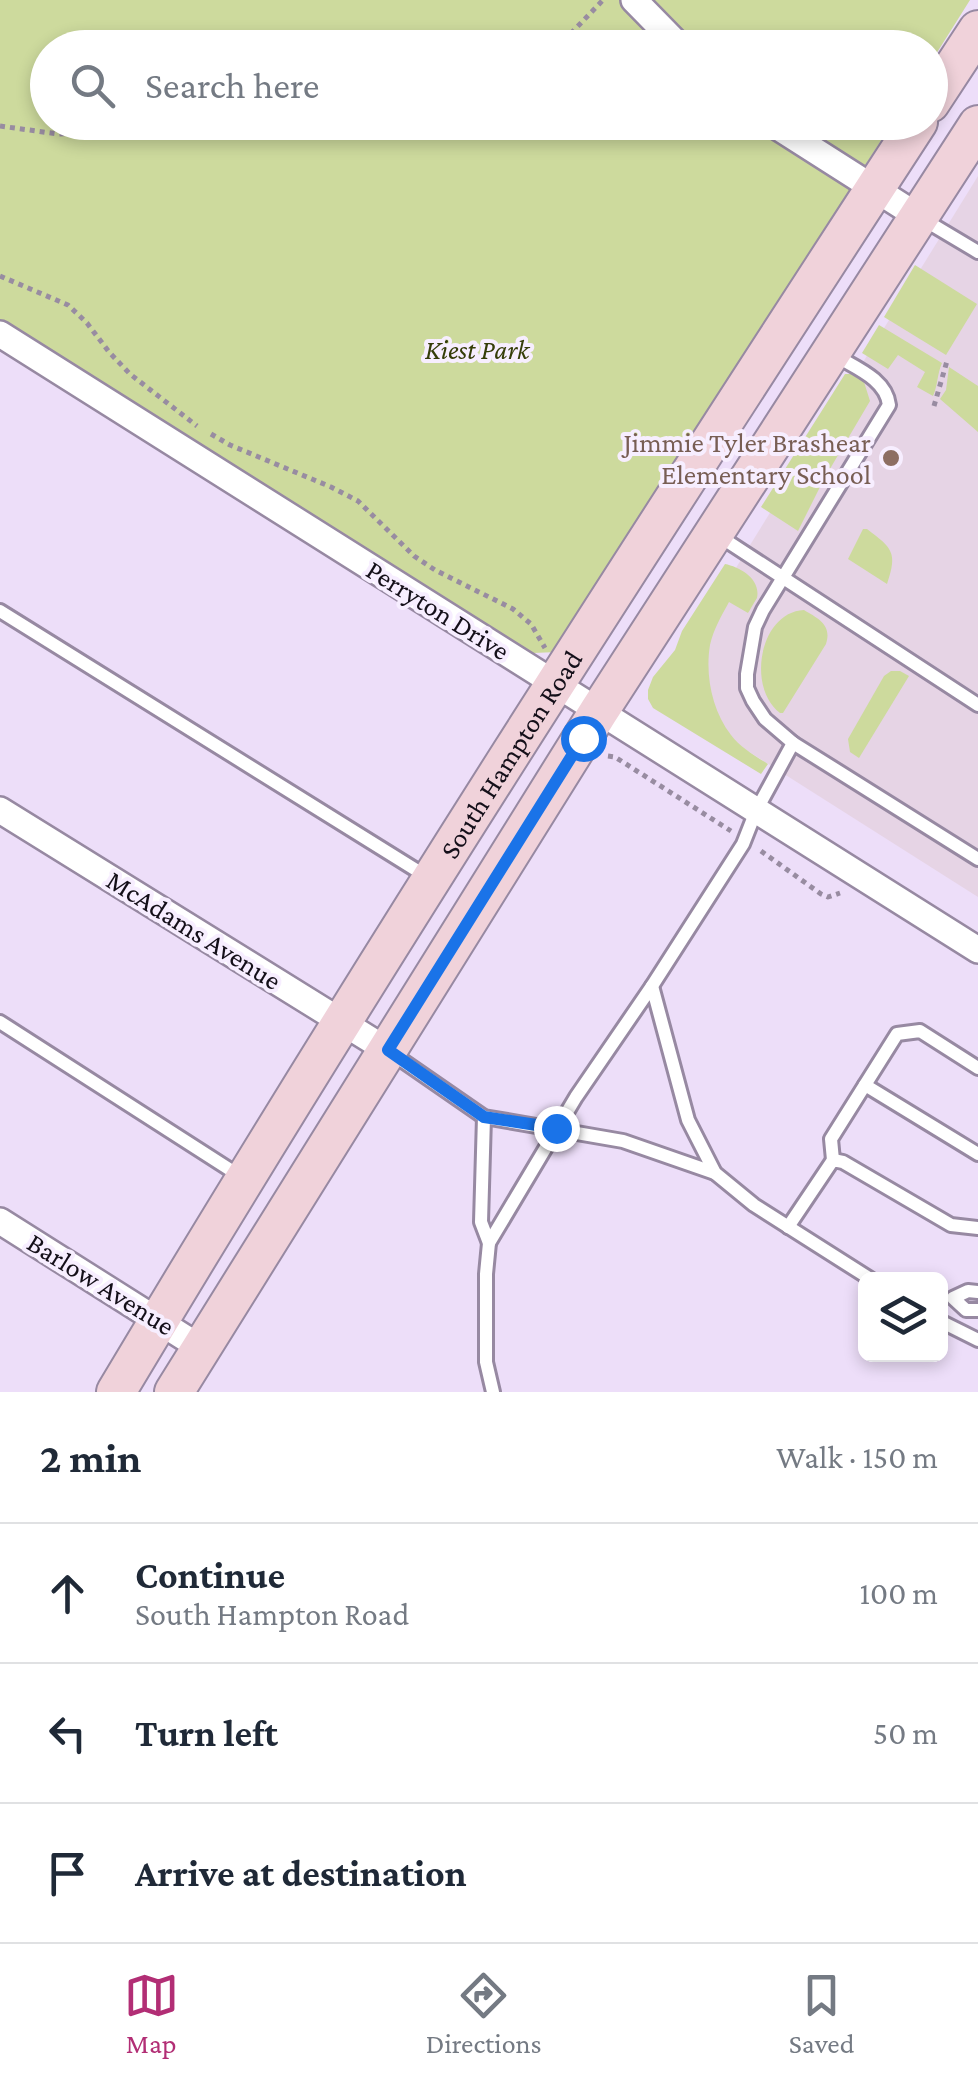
<!DOCTYPE html>
<html lang="en">
<head>
<meta charset="utf-8">
<style>
  body { margin:0; font-family:"Crimson Pro",serif; background:#f6f6f7; color:#1f2937 }
  .controls { position:absolute; right:30px; bottom:30px; display:grid; overflow:hidden; border-radius:15px; box-shadow:0 5px 15px #0003 }
  .controls button { width:90px; height:90px; display:grid; place-items:center; padding:0; border:0; border-bottom:2px solid #e0e1e3; background:#fff; color:#1f2937; font:50px sans-serif }
  .stop { position:absolute; width:30px; height:30px; margin:-22px; border:8px solid #1a73e8; border-radius:50%; background:#fff }
  .stop.end { background:#1a73e8; border-color:#fff; box-shadow:0 2px 10px #0008 }
  .list { margin:0; padding:0; list-style:none }
  h2 { display:flex; justify-content:space-between; align-items:center; height:130px; margin:0; padding:0 40px; font-size:42px }
  h2 small { font-size:32px; font-weight:400; color:#747a83 }
  .list li { display:grid; grid-template-columns:65px 1fr auto; gap:30px; align-items:center; box-sizing:border-box; height:140px; padding:0 40px; border-top:2px solid #e0e1e3 }
  .list b { display:block; font-size:38px; white-space:nowrap }
  .list p { margin:0; font-size:32px; white-space:nowrap; color:#747a83 }
  .list em { font-size:32px; font-style:normal; color:#747a83 }
  .icon { flex:none; width:55px; height:55px; fill:none; stroke:currentColor; stroke-width:2; stroke-linecap:round; stroke-linejoin:round }
  .map { position:relative; flex:none; width:978px; height:1392px; overflow:hidden }
  .search { position:absolute; background:#fff; box-shadow:0 5px 15px #0003; left:30px; right:30px; top:30px; height:110px; display:flex; align-items:center; gap:25px; box-sizing:border-box; padding:0 35px; border-radius:55px; color:#747a83; font-size:38px }
  .sheet { height:550px; background:#fff }
  nav { display:flex; justify-content:space-around; align-items:center; box-sizing:border-box; height:140px; border-top:2px solid #e0e1e3; background:#fff; font-size:28px; color:#747a83 }
  nav a { display:grid; justify-items:center; gap:5px }
  nav .on { color:#b22e75 }
  .map>svg:first-child { display:block }
  .education { fill:#e6d4e5 }
  .green { fill:#cdda9d }
  .lines { fill:none; stroke-linecap:round; stroke-linejoin:round }
  .service-casing { stroke:#9789a2; stroke-width:18 }
  .minor-casing { stroke:#9789a2; stroke-width:30 }
  .secondary-casing { stroke:#9789a2; stroke-width:42 }
  .path { stroke:#988ca1; stroke-width:5; stroke-dasharray:5 5; stroke-linecap:butt }
  .service { stroke:#fff; stroke-width:12 }
  .minor { stroke:#fff; stroke-width:25 }
  .secondary { stroke:#f0d2da; stroke-width:38 }
  .route { stroke:#1a73e8; stroke-width:12 }
  .education-dot { fill:#8d6e63; stroke:#f7eeff; stroke-width:4 }
  .labels { text-anchor:middle; dominant-baseline:central; stroke-width:8; stroke-linejoin:round; paint-order:stroke }
  .park-label { font-size:28px; font-style:italic; fill:#353d09; stroke:#f7eeff }
  .education-label { font-size:28px; fill:#785e54; stroke:#f7eeff; text-anchor:end }
  .street-label { font-size:28px; fill:#140f19; stroke:#f7eeff }
</style>
</head>
<body>
<div class="map">
<svg width="978" height="1392" viewBox="0 0 978 1392">
  <rect width="100%" height="100%" fill="#eddef9"/>
  <!-- education -->
  <polygon class="education" points="978,176 978,897 658,694"/>
  <!-- green -->
  <g class="green">
    <polygon points="0,0 970,0 931,62 930,48 48,48 48,122 892,123 557,652 533,653 0,319"/>
    <polygon points="915,265 977,304 946,355 884,317"/>
    <path d="M879,325L942,363C937,374 938,385 933,396L917,387L925,372L898,355L888,369L862,353Z"/>
    <polygon points="949,367 978,386 978,432 940,399 946,390"/>
    <polygon points="845,374 851,374 864,382 870,401 824,479 798,531 761,507"/>
    <path d="M863,529H867C892,548 898,552 887,584L848,559Z"/>
    <path d="M725,564C740,567 761,579 757,598C756,599 749,612 748,613L729,602C722,615 713,630 710,645C705,675 712,711 731,735C740,747 755,756 768,764L761,774L653,708L648,699V690L653,677L675,650L682,631Z"/>
    <path d="M804,610C819,619 832,625 826,644L783,713H780C746,687 760,612 804,610Z"/>
    <polygon points="891,671 900,671 909,676 859,758 850,752 848,739 884,676"/>
  </g>
  <g class="lines">
    <defs>
      <g id="service">
        <polyline points="921,218 978,252"/>
        <path d="M833,354C853,367 886,378 889,405L763,610L755,627L747,674V688L753,701L765,719L793,743L978,859"/>
        <polyline points="716,534 978,705"/>
        <polyline points="0,611 429,878"/>
        <polyline points="652,986 743,844 756,811 793,743"/>
        <polyline points="0,1022 243,1178"/>
        <polyline points="390,1052 484,1117 623,1141 715,1173"/>
        <polyline points="865,1085 978,1154"/>
        <polyline points="484,1117 481,1222 489,1243"/>
        <polyline points="833,1160 831,1139 897,1034 920,1031 978,1068"/>
        <polyline points="788,1227 833,1160 843,1162 951,1225 978,1228"/>
        <polyline points="978,1292 968,1291 953,1298 966,1310 978,1310"/>
        <polyline points="940,1321 978,1340"/>
        <polyline points="493,1392 486,1362 486,1274 489,1243 576,1097 652,986 688,1120 715,1173 754,1205 872,1280"/>
      </g>
      <g id="minor">
        <polyline points="634,0 681,48"/>
        <polyline points="770,122 919,217"/>
        <polyline points="0,334 978,950"/>
        <polyline points="0,810 387,1050"/>
        <polyline points="0,1221 201,1348"/>
      </g>
      <g id="secondary">
        <polyline points="930,103 978,30"/>
        <path id="s1" d="M116,1392C373,962 645,542 918,122"/>
        <polyline points="174,1392 599,711 978,125"/>
      </g>
    </defs>
    <!-- service casing -->
    <use href="#service" class="service-casing"/>
    <!-- minor casing -->
    <use href="#minor" class="minor-casing"/>
    <!-- secondary casing -->
    <use href="#secondary" class="secondary-casing"/>
    <!-- path -->
    <g class="path">
      <polyline points="557,48 603,0"/>
      <polyline points="0,126 58,134 96,133 150,122"/>
      <polyline points="0,276 68,305 87,323 109,352 130,374 197,426"/>
      <polyline points="934,406 947,361"/>
      <polyline points="211,434 230,445 331,487 358,501 414,556 435,570 513,609 531,624 545,648"/>
      <polyline points="608,756 615,757 731,831"/>
      <polyline points="761,851 821,894 828,897 840,893"/>
    </g>
    <!-- service -->
    <use href="#service" class="service"/>
    <!-- minor -->
    <use href="#minor" class="minor"/>
    <!-- secondary -->
    <use href="#secondary" class="secondary"/>
  </g>
  <g class="lines">
    <!-- route -->
    <polyline class="route" points="556,1128 484,1117 388,1050 583,738"/>
  </g>
  <!-- markers -->
  <circle class="education-dot" cx="891" cy="458" r="10"/>
  <g class="labels">
    <!-- park labels -->
    <g class="park-label">
      <text x="477" y="349">Kiest Park</text>
    </g>
    <!-- education labels -->
    <g class="education-label">
      <text x="871" y="442">Jimmie Tyler Brashear<tspan x="871" dy="32">Elementary School</tspan></text>
    </g>
    <!-- street labels -->
    <g class="street-label">
      <text transform="translate(438 610) rotate(32)">Perryton Drive</text>
      <text stroke="none"><textPath href="#s1" startOffset="750">South Hampton Road</textPath></text>
      <text transform="translate(194 930) rotate(32)">McAdams Avenue</text>
      <text transform="translate(101 1284) rotate(32)">Barlow Avenue</text>
    </g>
  </g>
</svg>
<div class="controls">
<button><svg class="icon" aria-label="layers" viewBox="0 0 24 24"><path d="M12 4l9 5-9 5-9-5zM3 14l9 5 9-5"/></svg></button>
</div>
<div class="stop" style="left:583px;top:738px"></div>
<div class="stop end" style="left:556px;top:1128px"></div>
<div class="search"><svg class="icon" aria-label="search" viewBox="0 0 24 24"><circle cx="10" cy="10" r="6"/><path d="M15 15l6 6"/></svg>Search here</div>
</div>
<section class="sheet">
<h2>2 min<small>Walk · 150 m</small></h2>
<ul class="list">
<li><svg class="icon" aria-label="ahead" viewBox="0 0 24 24"><path d="M12 20V5M6 11l6-6 6 6"/></svg><div><b>Continue</b><p>South Hampton Road</p></div><em>100 m</em></li>
<li><svg class="icon" aria-label="left" viewBox="0 0 24 24"><path d="M17 20v-9H6M10 6l-5 5 5 5"/></svg><div><b>Turn left</b></div><em>50 m</em></li>
<li><svg class="icon" aria-label="arrive" viewBox="0 0 24 24"><path d="M6 21V4h12l-3 4 3 4H6"/></svg><div><b>Arrive at destination</b></div></li>
</ul>
</section>
<nav>
<a class="on"><svg class="icon" aria-label="map" viewBox="0 0 24 24"><path d="M3 6l6-2 6 2 6-2v14l-6 2-6-2-6 2zM9 4v14M15 6v14"/></svg>Map</a>
<a><svg class="icon" aria-label="directions" viewBox="0 0 24 24"><path d="M12 3l9 9-9 9-9-9zM9 14v-3h6M13 9l2 2-2 2"/></svg>Directions</a>
<a><svg class="icon" aria-label="saved" viewBox="0 0 24 24"><path d="M7 4h10v16l-5-4-5 4z"/></svg>Saved</a>
</nav>
</body>
</html>
